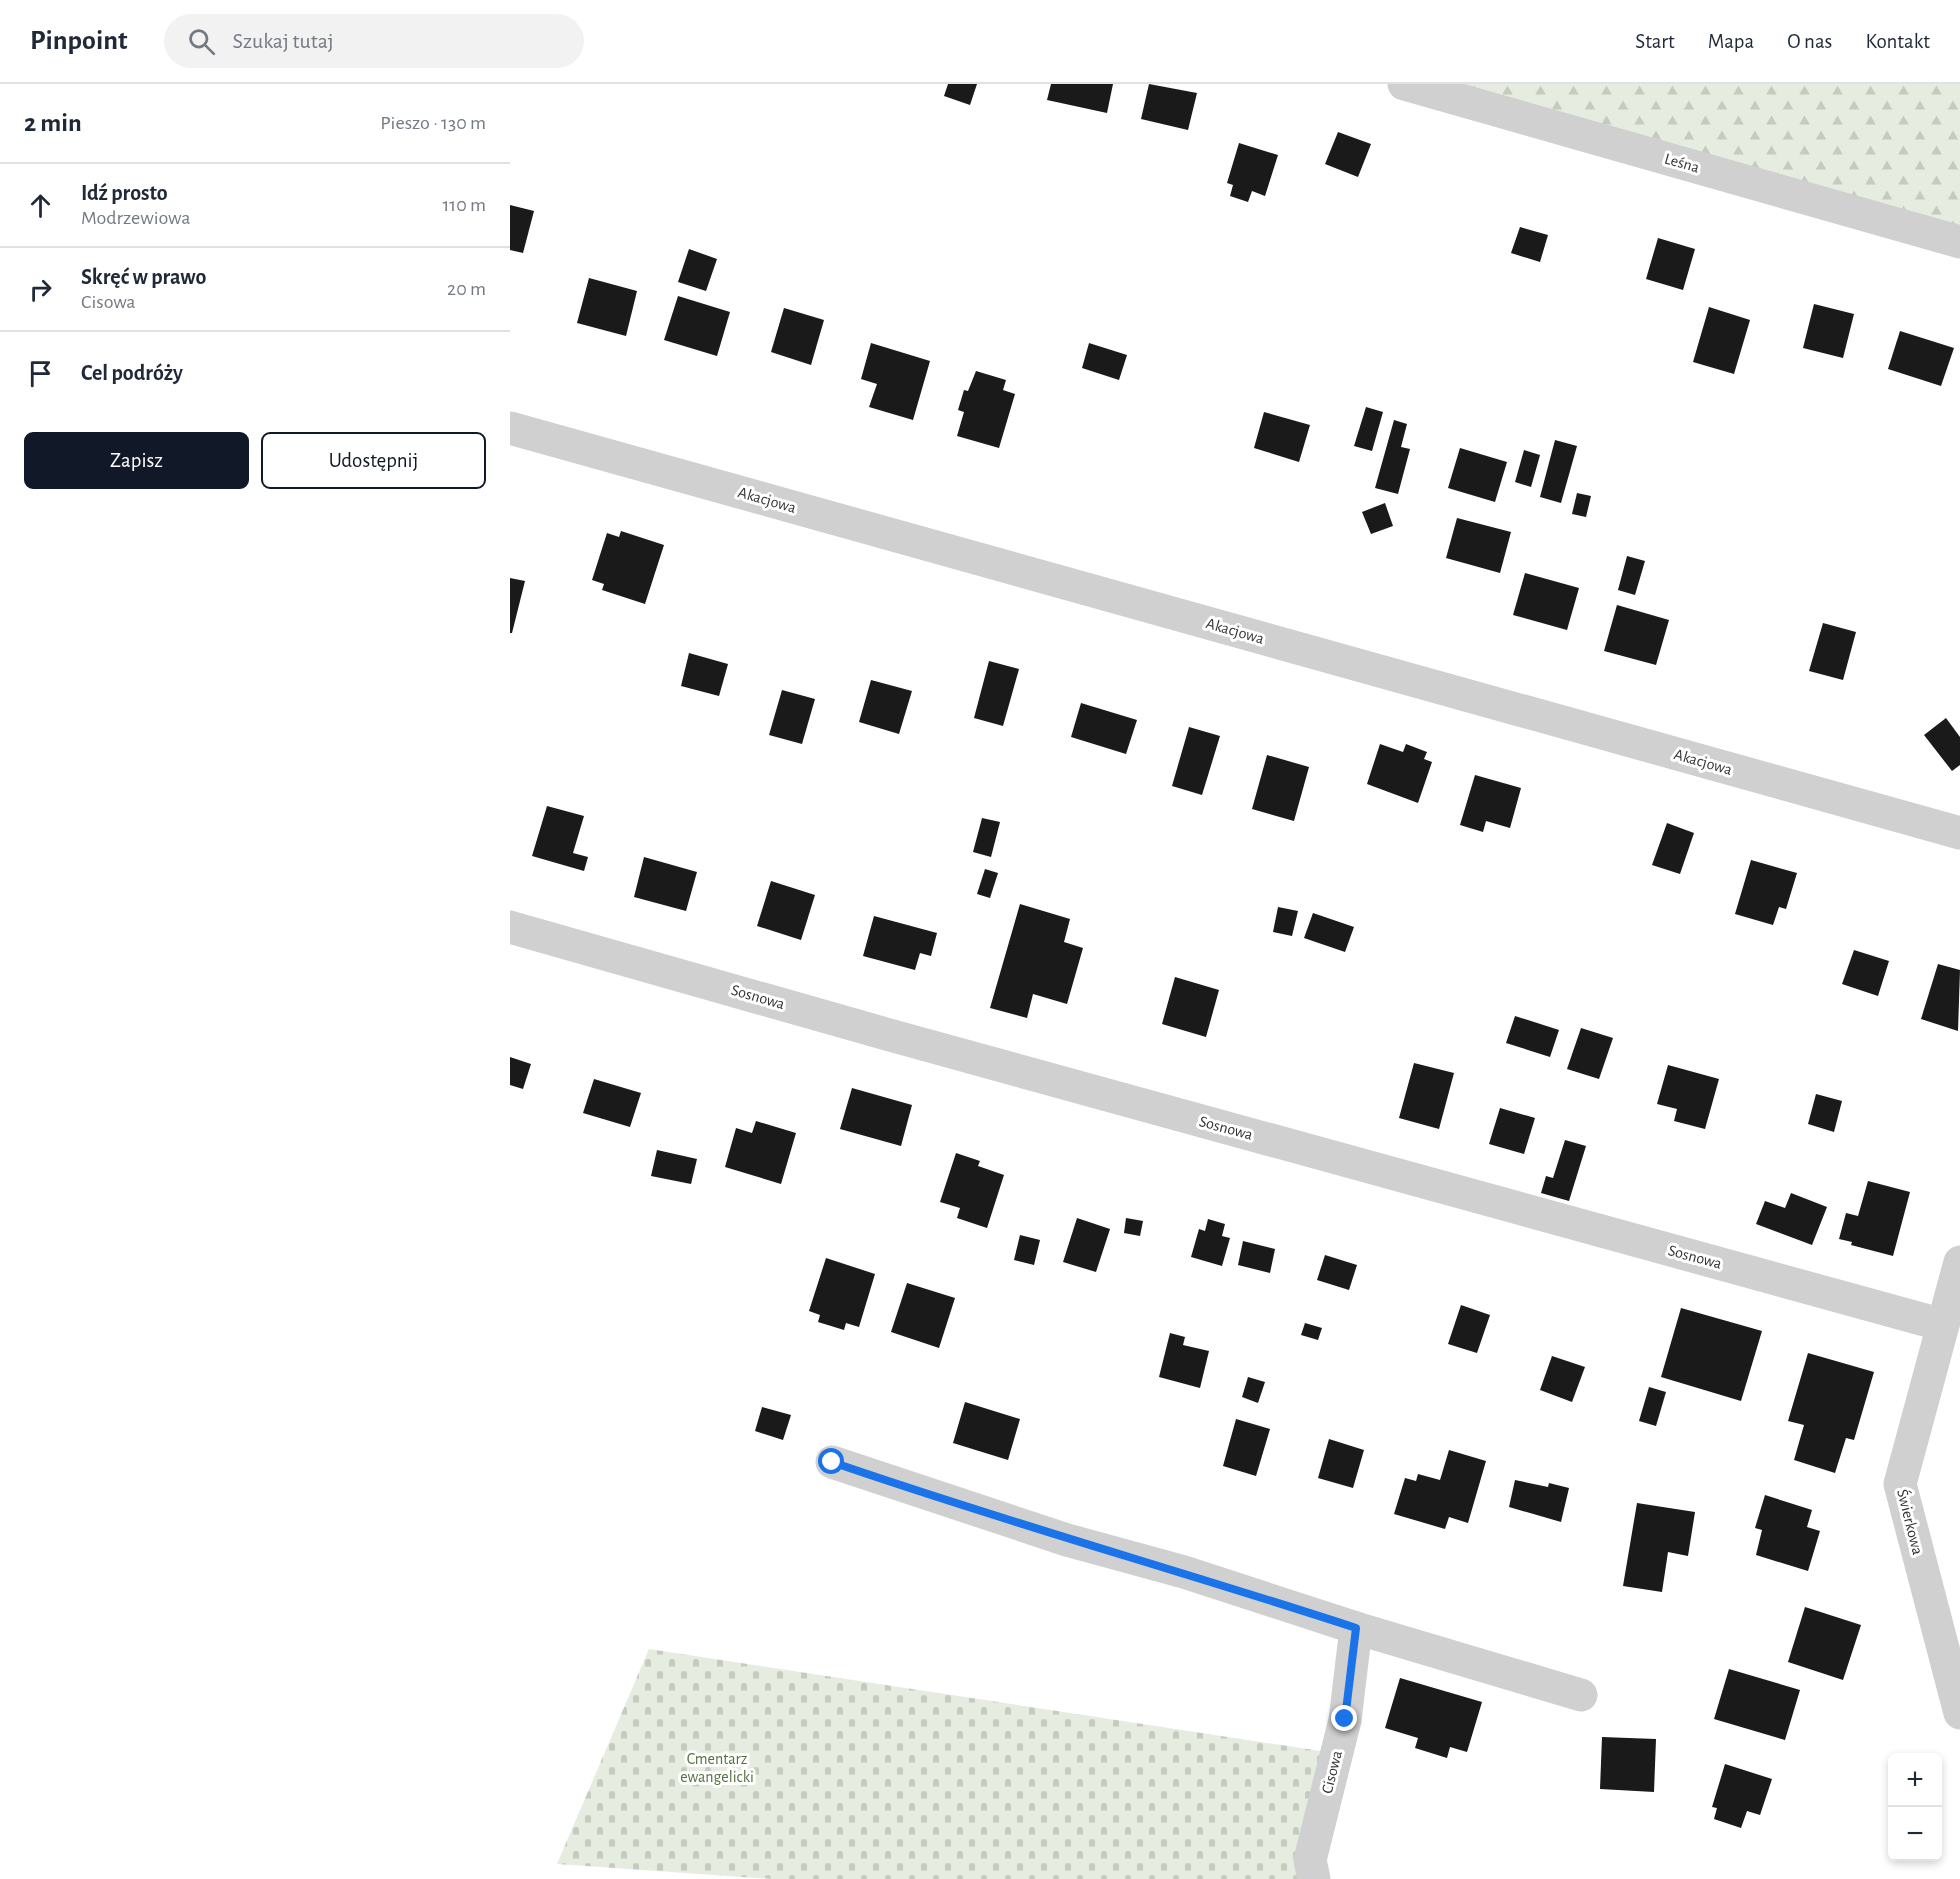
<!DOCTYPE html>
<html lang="pl">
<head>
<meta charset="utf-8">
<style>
  body { margin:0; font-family:"Alegreya Sans",sans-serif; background:#f2f2f3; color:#1f2937 }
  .controls { position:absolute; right:18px; bottom:18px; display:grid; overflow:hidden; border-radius:9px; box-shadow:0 3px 9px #0003 }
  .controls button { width:54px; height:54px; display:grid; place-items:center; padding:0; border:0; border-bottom:2px solid #e0e1e3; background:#fff; color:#1f2937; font:30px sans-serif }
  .stop { position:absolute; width:18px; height:18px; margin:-14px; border:4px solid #1a73e8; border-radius:50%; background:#fff }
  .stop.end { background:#1a73e8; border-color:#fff; box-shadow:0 2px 6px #0008 }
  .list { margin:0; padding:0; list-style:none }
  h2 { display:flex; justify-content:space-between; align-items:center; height:78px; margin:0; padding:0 24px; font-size:26px }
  h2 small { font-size:20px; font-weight:400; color:#747a83 }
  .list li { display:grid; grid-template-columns:39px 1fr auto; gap:18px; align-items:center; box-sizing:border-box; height:84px; padding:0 24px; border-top:2px solid #e0e1e3 }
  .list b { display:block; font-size:22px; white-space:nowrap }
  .list p { margin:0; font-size:20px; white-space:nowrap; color:#747a83 }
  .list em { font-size:20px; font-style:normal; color:#747a83 }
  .actions { display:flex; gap:12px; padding:18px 24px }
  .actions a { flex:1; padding:14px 0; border:2px solid #111827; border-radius:9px; text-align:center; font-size:21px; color:#111827 }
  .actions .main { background:#111827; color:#fff }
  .icon { flex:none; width:33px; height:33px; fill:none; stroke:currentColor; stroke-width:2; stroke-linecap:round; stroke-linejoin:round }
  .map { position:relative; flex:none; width:1450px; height:1795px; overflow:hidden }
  header { display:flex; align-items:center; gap:36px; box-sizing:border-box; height:84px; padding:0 30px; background:#fff; border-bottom:2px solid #e0e1e3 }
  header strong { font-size:28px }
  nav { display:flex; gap:33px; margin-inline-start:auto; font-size:21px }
  .search { width:420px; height:54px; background:#f2f2f3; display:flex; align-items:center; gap:15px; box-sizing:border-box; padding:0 21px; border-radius:33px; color:#747a83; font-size:22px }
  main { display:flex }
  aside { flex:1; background:#fff }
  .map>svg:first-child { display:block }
  .forest { fill:url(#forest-firs) }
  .cemetery { fill:url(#cemetery-stones) }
  .building { fill:#1a1a1a }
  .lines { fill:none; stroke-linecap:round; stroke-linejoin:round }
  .minor { stroke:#d0d0d0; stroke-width:33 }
  .route { stroke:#1a73e8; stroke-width:8 }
  .labels { text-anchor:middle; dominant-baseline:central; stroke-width:6; stroke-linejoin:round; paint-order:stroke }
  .street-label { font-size:16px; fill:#333; stroke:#fff }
  .park-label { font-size:16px; fill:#56703f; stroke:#fff }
</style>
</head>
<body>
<header>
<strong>Pinpoint</strong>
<div class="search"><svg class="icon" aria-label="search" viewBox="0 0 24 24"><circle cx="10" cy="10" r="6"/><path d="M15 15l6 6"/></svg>Szukaj tutaj</div>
<nav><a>Start</a><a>Mapa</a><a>O nas</a><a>Kontakt</a></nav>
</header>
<main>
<aside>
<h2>2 min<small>Pieszo · 130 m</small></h2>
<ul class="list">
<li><svg class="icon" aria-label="ahead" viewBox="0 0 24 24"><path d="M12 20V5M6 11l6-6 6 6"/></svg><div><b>Idź prosto</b><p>Modrzewiowa</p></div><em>110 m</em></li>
<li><svg class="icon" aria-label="right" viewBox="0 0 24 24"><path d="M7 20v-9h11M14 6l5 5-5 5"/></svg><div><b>Skręć w prawo</b><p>Cisowa</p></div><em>20 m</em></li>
<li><svg class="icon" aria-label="arrive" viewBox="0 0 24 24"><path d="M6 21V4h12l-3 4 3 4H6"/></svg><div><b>Cel podróży</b></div></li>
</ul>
<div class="actions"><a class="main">Zapisz</a><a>Udostępnij</a></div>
</aside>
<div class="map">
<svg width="1450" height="1795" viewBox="0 0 1450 1795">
  <defs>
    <pattern id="forest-firs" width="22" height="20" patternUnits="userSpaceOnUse" patternTransform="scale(1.5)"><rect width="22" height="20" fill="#e6ecdf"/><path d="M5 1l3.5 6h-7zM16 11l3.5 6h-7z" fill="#c6cbc0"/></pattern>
    <pattern id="cemetery-stones" width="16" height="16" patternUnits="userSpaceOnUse" patternTransform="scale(1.5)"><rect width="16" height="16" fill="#e6ecdf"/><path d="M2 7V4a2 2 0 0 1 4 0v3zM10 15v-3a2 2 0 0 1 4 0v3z" fill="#c6cbc0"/></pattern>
  </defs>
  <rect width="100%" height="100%" fill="#fff"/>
  <!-- forest -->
  <polygon class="forest" points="938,0 1450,0 1450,148"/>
  <!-- cemetery -->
  <polygon class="cemetery" points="139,1565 817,1668 804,1795 263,1795 47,1780"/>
  <!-- building -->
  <g class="building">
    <polygon points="438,0 467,0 460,21 434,12"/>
    <polygon points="541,0 603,0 597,29 537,16"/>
    <polygon points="639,0 687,9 678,46 631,35"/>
    <polygon points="828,48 861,60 848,93 815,80"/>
    <polygon points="729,59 768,71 755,112 742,107 738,118 720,112 723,101 717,99"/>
    <polygon points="0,121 24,127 13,169 0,166"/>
    <polygon points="1010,143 1038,151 1030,178 1001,169"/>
    <polygon points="1148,154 1185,165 1173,206 1136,195"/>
    <polygon points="179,165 207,175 196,207 168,198"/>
    <polygon points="79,194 127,207 116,252 67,239"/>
    <polygon points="168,212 220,228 207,272 154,256"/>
    <polygon points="1304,220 1344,230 1333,274 1293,264"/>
    <polygon points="1199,223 1240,236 1224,290 1183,278"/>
    <polygon points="274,224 314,236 301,281 261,268"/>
    <polygon points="1390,247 1444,264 1431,302 1378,285"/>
    <polygon points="361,259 420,277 403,336 359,323 367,300 351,295"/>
    <polygon points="579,259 617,271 609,296 572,284"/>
    <polygon points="466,287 496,296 493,306 505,310 489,364 447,352 454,328 448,326 454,306 458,307"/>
    <polygon points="856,323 873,328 862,367 844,362"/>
    <polygon points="754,328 800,341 789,378 744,364"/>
    <polygon points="884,336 897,340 891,363 900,365 888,410 865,404"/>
    <polygon points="1045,356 1067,362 1051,419 1030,413"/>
    <polygon points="950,364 997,378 985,418 938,404"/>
    <polygon points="1014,366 1030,371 1021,403 1005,398"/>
    <polygon points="1067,409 1081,412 1076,433 1062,430"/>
    <polygon points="875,419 883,442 861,450 852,428"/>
    <polygon points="947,434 1001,448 990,489 936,474"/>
    <polygon points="111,447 154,461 135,520 92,506 94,500 82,496 97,449 109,453"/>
    <polygon points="1117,472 1135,477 1125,511 1108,506"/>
    <polygon points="1015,489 1069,504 1057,546 1003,531"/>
    <polygon points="0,494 15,497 2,549 0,549"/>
    <polygon points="1107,521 1159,536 1146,581 1094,567"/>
    <polygon points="1313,539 1346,548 1333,596 1299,587"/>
    <polygon points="179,569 218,580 209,612 171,602"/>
    <polygon points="479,577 509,585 493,642 464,634"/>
    <polygon points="361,596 402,607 389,650 349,638"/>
    <polygon points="272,606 305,615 292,660 259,651"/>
    <polygon points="571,619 627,636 616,670 561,653"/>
    <polygon points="1436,634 1450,653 1450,681 1442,687 1414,651"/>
    <polygon points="679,643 710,652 692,711 662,702"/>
    <polygon points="870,660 893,668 896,660 917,668 914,675 922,678 908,719 857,700"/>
    <polygon points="757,671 799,683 784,737 742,725"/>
    <polygon points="965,691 1011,704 1000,744 976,737 973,748 950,741"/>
    <polygon points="37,722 74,732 63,769 78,773 74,787 22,772"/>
    <polygon points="472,734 490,738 481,773 463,768"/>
    <polygon points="1157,739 1184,749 1170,790 1142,781"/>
    <polygon points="134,773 187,788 176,827 124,813"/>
    <polygon points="1241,776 1287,789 1276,825 1269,823 1263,841 1225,830"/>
    <polygon points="475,785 488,789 480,814 467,810"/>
    <polygon points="261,797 305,811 291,856 247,842"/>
    <polygon points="510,820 560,835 554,858 573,864 557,920 523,910 517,934 480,924"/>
    <polygon points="768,823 788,827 782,852 763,848"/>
    <polygon points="803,829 844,843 835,868 794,854"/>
    <polygon points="364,832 427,849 421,872 410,869 405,886 353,872"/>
    <polygon points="1344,866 1379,877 1368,912 1332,900"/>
    <polygon points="1428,880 1450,886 1448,947 1411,935"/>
    <polygon points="665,893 709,906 696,953 652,940"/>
    <polygon points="1005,932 1049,946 1040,973 996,959"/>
    <polygon points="1071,944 1103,954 1089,995 1057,985"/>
    <polygon points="0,973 21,980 13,1005 0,1001"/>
    <polygon points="904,979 944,989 929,1045 889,1034"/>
    <polygon points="1158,981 1209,995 1195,1045 1164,1037 1167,1025 1147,1020"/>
    <polygon points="84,995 131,1009 120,1043 73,1029"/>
    <polygon points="342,1004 402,1021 391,1062 330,1045"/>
    <polygon points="1306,1010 1332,1017 1324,1048 1298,1040"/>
    <polygon points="990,1024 1025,1034 1014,1070 979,1060"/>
    <polygon points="246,1037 286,1049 271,1100 215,1083 226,1044 242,1049"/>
    <polygon points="1055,1056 1076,1062 1059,1117 1031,1109 1036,1092 1043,1094"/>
    <polygon points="147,1066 187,1075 181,1100 141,1092"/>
    <polygon points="446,1069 470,1077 468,1082 494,1091 477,1144 447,1134 450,1124 430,1118"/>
    <polygon points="1358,1097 1400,1108 1383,1172 1341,1161 1342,1158 1329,1155 1336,1129 1348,1132"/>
    <polygon points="1281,1109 1317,1123 1302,1161 1246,1140 1255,1117 1275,1124"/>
    <polygon points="567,1134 600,1145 586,1188 553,1178"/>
    <polygon points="616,1134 633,1137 630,1152 614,1149"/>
    <polygon points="698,1135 715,1140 712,1152 720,1154 712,1182 681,1173 689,1145 695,1147"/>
    <polygon points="510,1151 530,1156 524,1181 504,1176"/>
    <polygon points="733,1157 765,1165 760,1189 728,1181"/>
    <polygon points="815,1171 847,1181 839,1206 807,1196"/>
    <polygon points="316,1174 365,1190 349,1243 336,1239 334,1246 308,1238 310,1231 299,1227"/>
    <polygon points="397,1199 445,1214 429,1264 381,1248"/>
    <polygon points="951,1221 980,1231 967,1269 938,1260"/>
    <polygon points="1171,1224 1252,1247 1231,1317 1151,1293"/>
    <polygon points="795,1239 812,1244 808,1256 791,1251"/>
    <polygon points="660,1249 675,1253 673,1261 699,1267 690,1304 649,1293"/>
    <polygon points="1298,1269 1364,1288 1344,1356 1336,1354 1325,1389 1284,1376 1294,1341 1278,1337"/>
    <polygon points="1042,1272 1075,1283 1062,1318 1030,1306"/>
    <polygon points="738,1293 755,1298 748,1319 732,1313"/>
    <polygon points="1139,1303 1156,1308 1146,1342 1129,1337"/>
    <polygon points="455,1318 510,1335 498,1376 443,1359"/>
    <polygon points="252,1323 281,1331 273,1356 245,1347"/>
    <polygon points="726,1335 760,1345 746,1392 713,1382"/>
    <polygon points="819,1355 854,1366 843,1404 808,1394"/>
    <polygon points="939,1366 976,1377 958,1439 939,1433 935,1445 884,1430 895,1394 906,1397 908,1390 930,1396"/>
    <polygon points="1005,1396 1038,1403 1039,1399 1059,1404 1051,1438 999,1423"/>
    <polygon points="1255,1411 1302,1426 1297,1443 1310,1447 1298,1487 1246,1471 1252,1446 1245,1444"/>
    <polygon points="1127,1419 1185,1428 1178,1472 1158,1468 1152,1508 1113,1502"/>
    <polygon points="1295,1523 1351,1541 1333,1596 1278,1578"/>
    <polygon points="1219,1585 1290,1606 1275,1656 1204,1635"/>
    <polygon points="890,1594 972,1618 957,1668 940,1663 937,1674 905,1664 908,1654 875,1644"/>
    <polygon points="1092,1653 1146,1655 1144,1708 1090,1705"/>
    <polygon points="1215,1680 1262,1695 1250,1731 1237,1727 1231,1744 1204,1735 1207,1724 1202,1723"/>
  </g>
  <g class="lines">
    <!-- minor -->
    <g class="minor">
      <polyline points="894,0 1450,158"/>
      <polyline points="0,344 1450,749"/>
      <polyline points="0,843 376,950 1433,1241"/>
      <polyline points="1450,1178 1390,1400 1450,1629"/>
      <polyline points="322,1378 557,1456 674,1488 846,1544 1071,1611"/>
      <polyline points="804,1795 800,1776 835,1636 846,1544"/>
    </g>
  </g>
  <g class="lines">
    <!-- route -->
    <path class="route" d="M322,1378C495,1438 672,1487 846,1544L835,1635"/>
  </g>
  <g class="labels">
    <!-- street labels -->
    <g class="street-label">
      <text transform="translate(1172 79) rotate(16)">Leśna</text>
      <text transform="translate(257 416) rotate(16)">Akacjowa</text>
      <text transform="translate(725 547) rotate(16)">Akacjowa</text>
      <text transform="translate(1193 678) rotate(16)">Akacjowa</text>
      <text transform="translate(248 913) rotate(16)">Sosnowa</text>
      <text transform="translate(716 1044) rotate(15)">Sosnowa</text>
      <text transform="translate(1185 1173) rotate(15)">Sosnowa</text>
      <text transform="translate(1400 1438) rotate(76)">Świerkowa</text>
      <text transform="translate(822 1688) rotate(-76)">Cisowa</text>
    </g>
    <!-- park labels -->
    <g class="park-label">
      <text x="207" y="1675">Cmentarz<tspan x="207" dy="18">ewangelicki</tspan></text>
    </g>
  </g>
</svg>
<div class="controls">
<button>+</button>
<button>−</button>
</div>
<div class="stop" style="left:322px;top:1378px"></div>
<div class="stop end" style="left:835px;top:1635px"></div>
</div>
</main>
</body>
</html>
